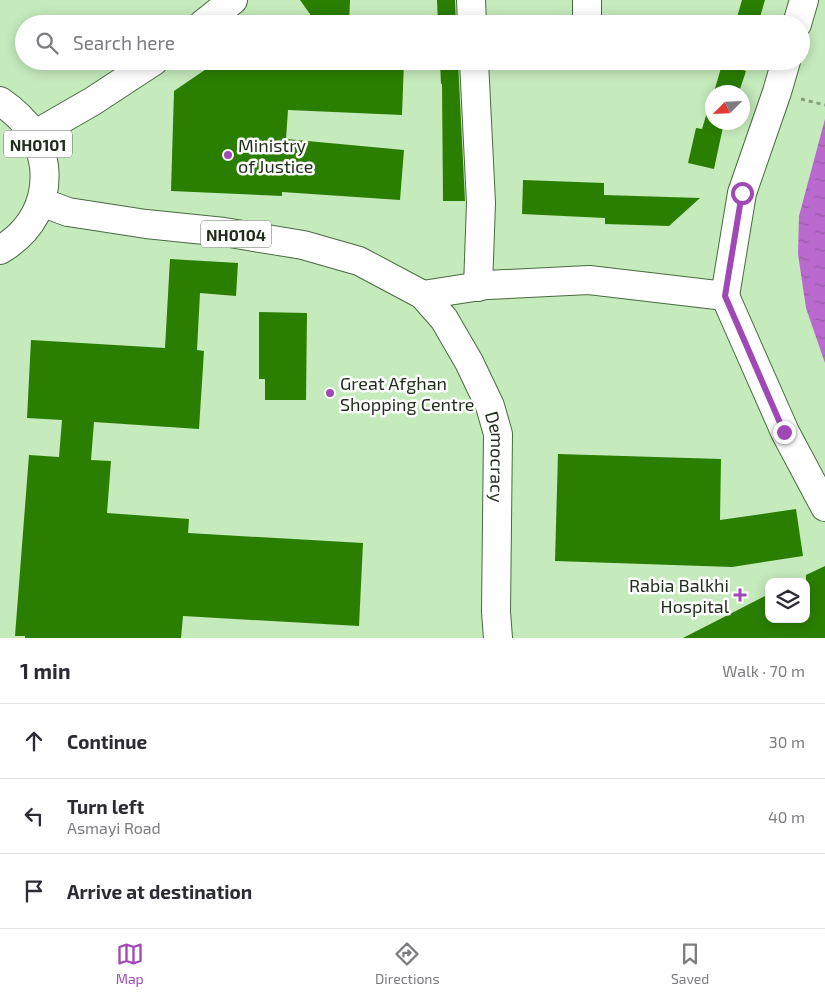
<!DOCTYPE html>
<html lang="en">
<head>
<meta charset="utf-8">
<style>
  body { margin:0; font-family:"Exo 2",sans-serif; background:#f2f2f3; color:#2b2b33 }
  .controls { position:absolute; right:15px; bottom:15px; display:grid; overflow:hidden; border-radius:10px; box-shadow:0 2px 12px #0003 }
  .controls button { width:45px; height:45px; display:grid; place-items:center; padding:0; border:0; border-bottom:1px solid #e1e1e2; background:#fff; color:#2b2b33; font:25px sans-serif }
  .compass { position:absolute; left:705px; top:85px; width:45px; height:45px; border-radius:50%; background:#fff; box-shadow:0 2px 12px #0003; rotate:246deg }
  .stop { position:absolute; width:15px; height:15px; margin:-11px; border:4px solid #a049b6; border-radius:50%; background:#fff }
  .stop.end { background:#a049b6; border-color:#fff; box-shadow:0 1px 5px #0008 }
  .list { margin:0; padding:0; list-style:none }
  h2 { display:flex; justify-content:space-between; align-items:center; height:65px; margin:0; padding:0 20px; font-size:21px }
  h2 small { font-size:16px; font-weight:400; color:#7c7c81 }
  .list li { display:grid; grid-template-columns:32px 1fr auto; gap:15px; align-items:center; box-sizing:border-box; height:75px; padding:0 20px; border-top:1px solid #e1e1e2 }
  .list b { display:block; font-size:19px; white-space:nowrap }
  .list p { margin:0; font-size:16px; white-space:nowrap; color:#7c7c81 }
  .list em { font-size:16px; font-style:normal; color:#7c7c81 }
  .icon { flex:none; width:28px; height:28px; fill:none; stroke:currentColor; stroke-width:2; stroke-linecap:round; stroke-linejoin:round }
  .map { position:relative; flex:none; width:825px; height:638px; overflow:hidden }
  .search { position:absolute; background:#fff; box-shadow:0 2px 12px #0003; left:15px; right:15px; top:15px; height:55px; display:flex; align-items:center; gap:12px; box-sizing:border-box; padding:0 18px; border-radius:28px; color:#7c7c81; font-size:19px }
  .sheet { height:290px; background:#fff }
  nav { display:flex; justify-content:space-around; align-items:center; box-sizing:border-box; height:70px; border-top:1px solid #e1e1e2; background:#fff; font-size:14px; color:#7c7c81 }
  nav a { display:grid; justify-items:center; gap:2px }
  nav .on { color:#a049b6 }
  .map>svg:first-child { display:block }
  .water { fill:url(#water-ripples) }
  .building { fill:#2a7f00 }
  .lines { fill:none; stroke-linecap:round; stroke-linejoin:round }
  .minor-casing { stroke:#496a41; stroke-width:30 }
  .highway-casing { stroke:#496a41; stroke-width:30 }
  .path { stroke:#829e7b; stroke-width:3; stroke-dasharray:4 4; stroke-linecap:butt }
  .minor { stroke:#fff; stroke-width:28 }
  .highway { stroke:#fff; stroke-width:28 }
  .route { stroke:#a049b6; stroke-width:6 }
  .poi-dot { fill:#a049b6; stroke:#fff; stroke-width:2 }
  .labels { text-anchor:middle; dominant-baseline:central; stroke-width:5; stroke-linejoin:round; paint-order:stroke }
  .shield { fill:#fff; stroke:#626c5f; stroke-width:1 }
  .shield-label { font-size:16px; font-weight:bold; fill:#1f2d1b }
  .poi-label { font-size:18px; fill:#1f2d1b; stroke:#fff; text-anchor:start }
  .street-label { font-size:18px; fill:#1f2d1b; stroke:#fff }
</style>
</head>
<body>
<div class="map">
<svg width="825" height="638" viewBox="0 0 825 638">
  <defs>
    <pattern id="water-ripples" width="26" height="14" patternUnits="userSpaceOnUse" patternTransform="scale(1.25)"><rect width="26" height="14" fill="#ba6acf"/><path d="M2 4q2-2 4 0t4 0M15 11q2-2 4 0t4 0" fill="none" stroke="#9758a7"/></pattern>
  </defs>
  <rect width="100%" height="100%" fill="#c5eabc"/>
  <!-- water -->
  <polygon class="water" points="825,119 825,363 806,308 798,254 799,216"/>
  <!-- building -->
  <g class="building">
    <polygon points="300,0 350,0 349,24 317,24"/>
    <polygon points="437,0 455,0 456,24 438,24"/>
    <polygon points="742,0 765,0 758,24 735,24"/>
    <polygon points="218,61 404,61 402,115 288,110 286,139 404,150 400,200 282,192 282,196 171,191 174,91"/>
    <polygon points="440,61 458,61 465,201 443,201 442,84 441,84"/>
    <polygon points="723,61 746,61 743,70 746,71 739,92 714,92"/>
    <polygon points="712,96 712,122 729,122 727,129 723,127 714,169 688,163 696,128 702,129"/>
    <polygon points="523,180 604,183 604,195 700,198 669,226 605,224 605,218 522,214"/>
    <polygon points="170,259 238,263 236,296 200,293 197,350 204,351 199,429 94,422 91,460 111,461 107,513 189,519 188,533 363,543 359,626 183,616 181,638 25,638 25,636 15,636 29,455 59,457 62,420 27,418 31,340 165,348"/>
    <polygon points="259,312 307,313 306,400 265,400 265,379 259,379"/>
    <polygon points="558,454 721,459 720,520 796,509 803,556 732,567 555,561"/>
    <polygon points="825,566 825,638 683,638 769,594 769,619 806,619 806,575"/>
  </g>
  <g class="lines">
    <defs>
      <g id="minor">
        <polyline points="471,0 472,24"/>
        <polyline points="587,0 587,24"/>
        <polyline points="203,24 233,0"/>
        <polyline points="797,24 804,0"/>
        <polyline points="474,61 481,203 478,287"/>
        <polyline points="34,135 93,101 154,61"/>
        <polyline points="423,295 487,285 589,280 725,296"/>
        <polyline points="725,296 742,193 777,92 786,61"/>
        <polyline points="725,296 785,432 825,507"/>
      </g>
      <g id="highway">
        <path d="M0,101C13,110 24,120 33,133C40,143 42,155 44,166C48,202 31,232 0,250"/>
        <path id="s1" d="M41,202L68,212L146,224L224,232L303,245L359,261L423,295L444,319L469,362L490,406L498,434L496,612L498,638"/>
      </g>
    </defs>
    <!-- minor casing -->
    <use href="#minor" class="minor-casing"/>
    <!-- highway casing -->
    <use href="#highway" class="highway-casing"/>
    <!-- path -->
    <polyline class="path" points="801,99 825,105"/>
    <!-- minor -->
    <use href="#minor" class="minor"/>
    <!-- highway -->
    <use href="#highway" class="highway"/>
  </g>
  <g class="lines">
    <!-- route -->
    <polyline class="route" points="742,193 725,296 784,432"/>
  </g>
  <!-- markers -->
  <g class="poi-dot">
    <circle cx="228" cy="155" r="5"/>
    <circle cx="330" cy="393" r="5"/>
    <path d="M737.5 587.5h5v5h5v5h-5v5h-5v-5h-5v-5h5z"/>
  </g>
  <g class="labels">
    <!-- shield labels -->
    <g class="shield">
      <rect x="4" y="130.5" width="68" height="27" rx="4"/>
      <rect x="201" y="220.5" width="70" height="27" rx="4"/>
    </g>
    <g class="shield-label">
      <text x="38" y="144">NH0101</text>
      <text x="236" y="234">NH0104</text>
    </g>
    <!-- poi labels -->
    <g class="poi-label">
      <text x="238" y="145">Ministry<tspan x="238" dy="21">of Justice</tspan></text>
      <text x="340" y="383">Great Afghan<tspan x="340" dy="21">Shopping Centre</tspan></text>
      <text x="729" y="585" text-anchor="end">Rabia Balkhi<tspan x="729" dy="21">Hospital</tspan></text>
    </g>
    <!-- street labels -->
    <g class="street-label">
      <text stroke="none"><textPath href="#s1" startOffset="579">Democracy</textPath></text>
    </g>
  </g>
</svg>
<div class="controls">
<button><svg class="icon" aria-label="layers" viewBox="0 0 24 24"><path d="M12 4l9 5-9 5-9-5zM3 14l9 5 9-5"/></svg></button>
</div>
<svg class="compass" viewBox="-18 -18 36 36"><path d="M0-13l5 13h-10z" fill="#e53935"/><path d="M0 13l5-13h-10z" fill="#7c7c81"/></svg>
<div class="stop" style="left:742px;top:193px"></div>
<div class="stop end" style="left:784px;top:432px"></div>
<div class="search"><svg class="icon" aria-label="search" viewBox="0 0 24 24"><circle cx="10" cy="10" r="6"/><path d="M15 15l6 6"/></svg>Search here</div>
</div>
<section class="sheet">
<h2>1 min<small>Walk · 70 m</small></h2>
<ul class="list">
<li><svg class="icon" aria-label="ahead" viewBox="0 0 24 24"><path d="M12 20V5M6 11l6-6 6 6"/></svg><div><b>Continue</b></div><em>30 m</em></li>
<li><svg class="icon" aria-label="left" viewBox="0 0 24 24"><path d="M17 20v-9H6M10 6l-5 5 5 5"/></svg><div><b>Turn left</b><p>Asmayi Road</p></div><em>40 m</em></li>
<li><svg class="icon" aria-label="arrive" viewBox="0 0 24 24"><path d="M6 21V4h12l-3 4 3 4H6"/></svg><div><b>Arrive at destination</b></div></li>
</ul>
</section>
<nav>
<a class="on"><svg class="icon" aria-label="map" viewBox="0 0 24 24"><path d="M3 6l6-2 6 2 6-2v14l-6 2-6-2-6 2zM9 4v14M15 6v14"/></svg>Map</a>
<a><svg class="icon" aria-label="directions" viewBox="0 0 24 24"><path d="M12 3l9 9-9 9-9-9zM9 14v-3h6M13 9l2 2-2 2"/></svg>Directions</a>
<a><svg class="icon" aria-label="saved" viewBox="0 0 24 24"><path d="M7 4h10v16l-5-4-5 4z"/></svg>Saved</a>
</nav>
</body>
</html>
